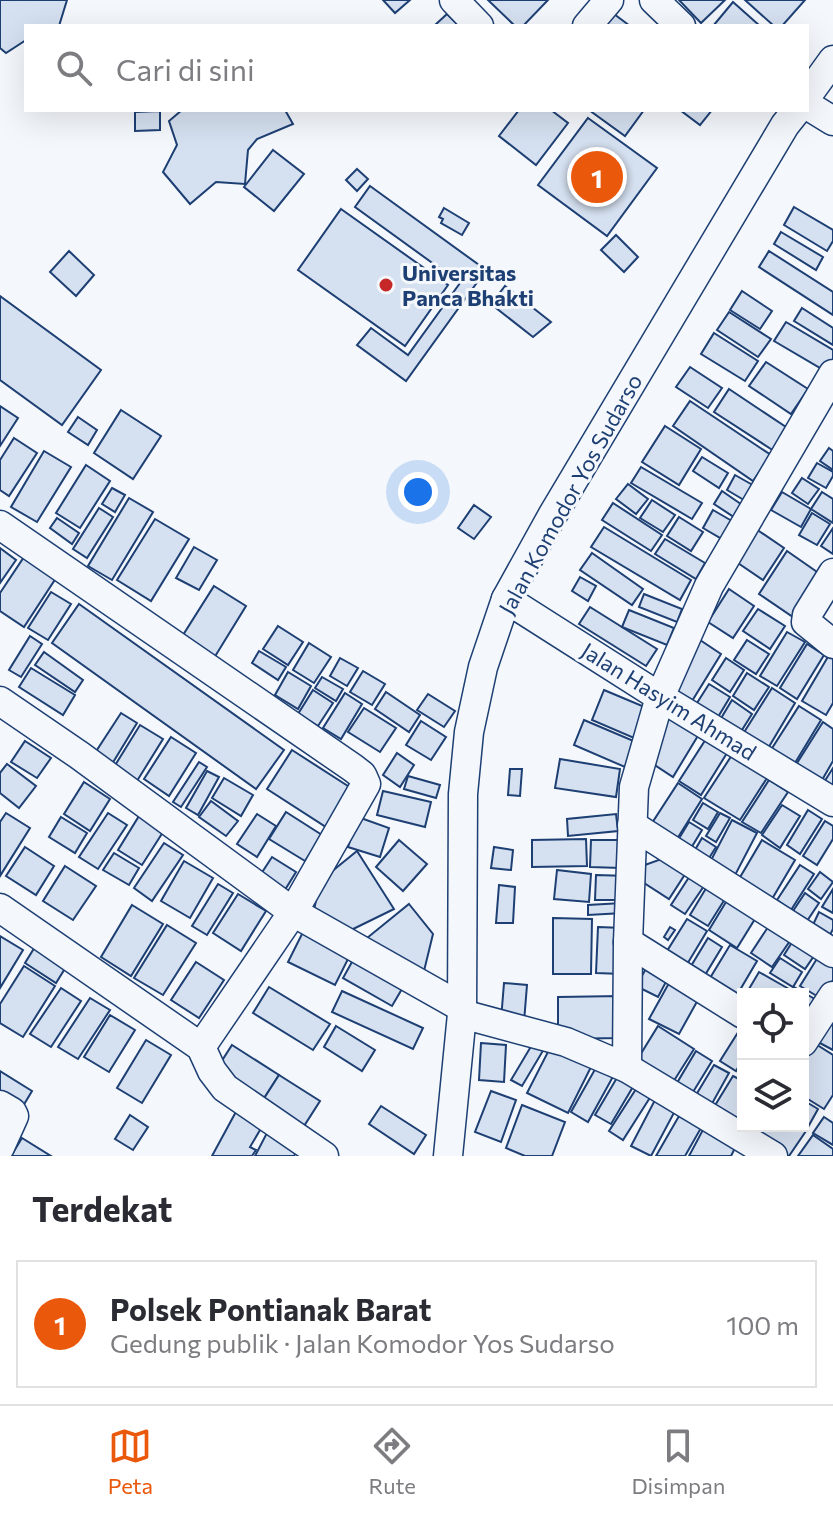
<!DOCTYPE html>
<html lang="id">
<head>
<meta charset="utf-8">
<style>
  body { margin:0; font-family:Commissioner,sans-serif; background:#f2f2f3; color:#2b2b33 }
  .controls { position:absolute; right:24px; bottom:24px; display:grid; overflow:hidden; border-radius:0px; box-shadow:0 8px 32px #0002 }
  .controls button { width:72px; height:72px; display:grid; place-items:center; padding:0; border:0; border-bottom:2px solid #e1e1e2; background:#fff; color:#2b2b33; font:40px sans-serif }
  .you { position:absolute; left:418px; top:492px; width:28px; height:28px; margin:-20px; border:6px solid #fff; border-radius:50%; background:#1a73e8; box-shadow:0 0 0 12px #1a73e833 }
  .badge { display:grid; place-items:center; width:52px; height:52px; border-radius:50%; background:#ea580c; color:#fff; font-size:26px; font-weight:700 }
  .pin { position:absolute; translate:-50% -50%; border:4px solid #fff; box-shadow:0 2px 8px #0006 }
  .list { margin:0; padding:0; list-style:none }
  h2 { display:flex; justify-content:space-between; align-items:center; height:104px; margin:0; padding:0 32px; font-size:34px }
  h2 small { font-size:26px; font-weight:400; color:#7c7c81 }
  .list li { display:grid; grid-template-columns:52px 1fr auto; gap:24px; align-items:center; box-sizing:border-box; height:128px; margin:0 16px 16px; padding:0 16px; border:2px solid #e1e1e2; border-radius:0px }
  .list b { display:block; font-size:30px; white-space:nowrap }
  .list p { margin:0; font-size:26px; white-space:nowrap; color:#7c7c81 }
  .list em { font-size:26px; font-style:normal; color:#7c7c81 }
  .icon { flex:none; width:44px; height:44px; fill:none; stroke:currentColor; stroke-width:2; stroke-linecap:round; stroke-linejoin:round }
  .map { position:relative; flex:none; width:833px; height:1156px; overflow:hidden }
  .search { position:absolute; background:#fff; box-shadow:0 8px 32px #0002; left:24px; right:24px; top:24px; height:88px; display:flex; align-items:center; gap:20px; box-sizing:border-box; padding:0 28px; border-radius:0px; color:#7c7c81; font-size:30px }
  .sheet { height:248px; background:#fff }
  nav { display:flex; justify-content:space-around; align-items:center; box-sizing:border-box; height:112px; border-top:2px solid #e1e1e2; background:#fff; font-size:22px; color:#7c7c81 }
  nav a { display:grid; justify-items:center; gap:4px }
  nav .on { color:#ea580c }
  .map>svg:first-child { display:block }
  .building { fill:#d5e0f0; stroke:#1d3f73; stroke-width:2 }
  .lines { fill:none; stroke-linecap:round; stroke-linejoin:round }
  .minor-casing { stroke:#1d3f73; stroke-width:31 }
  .minor { stroke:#f4f7fb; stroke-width:28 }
  .poi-dot { fill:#c62828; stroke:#f4f7fb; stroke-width:3 }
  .labels { text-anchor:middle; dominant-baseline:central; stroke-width:6; stroke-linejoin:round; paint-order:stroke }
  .poi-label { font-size:22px; font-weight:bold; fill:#1d3f73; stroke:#f4f7fb; text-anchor:start }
  .street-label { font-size:22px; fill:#1d3f73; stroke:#f4f7fb }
</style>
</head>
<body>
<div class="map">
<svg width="833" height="1156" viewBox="0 0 833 1156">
  <rect width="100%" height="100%" fill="#f4f7fb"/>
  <!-- building -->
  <g class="building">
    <polygon points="0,0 67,0 59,26 26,26 26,40 6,53 0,48"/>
    <polygon points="383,0 410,0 395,13"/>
    <polygon points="488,0 548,0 523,26 515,26"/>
    <polygon points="679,0 725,0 701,23"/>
    <polygon points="745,0 805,0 782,26 774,26"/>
    <polygon points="733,2 760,26 713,26"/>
    <polygon points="610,11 630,26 598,26"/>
    <polygon points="447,14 459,26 434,26"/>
    <polygon points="182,110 285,110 293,124 257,139 248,150 245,184 216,182 190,204 163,172 177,145 169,121"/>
    <polygon points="519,110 551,110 568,123 536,165 499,136"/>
    <polygon points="589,110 644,110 625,136"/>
    <polygon points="680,110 712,110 700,125"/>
    <polygon points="160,111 160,130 135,131 135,112"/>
    <polygon points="588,118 657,168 607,236 538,185"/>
    <polygon points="273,150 304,174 274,211 244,187"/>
    <polygon points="357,169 368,179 357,191 346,180"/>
    <polygon points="370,186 486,270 406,381 357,345 371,328 408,355 460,283 355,207"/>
    <polygon points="794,207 833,230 833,241 827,251 784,225"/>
    <polygon points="444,208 469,223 462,235 441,223 443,219 439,217"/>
    <polygon points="341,209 448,285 405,346 298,270"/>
    <polygon points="781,232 823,257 816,270 774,244"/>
    <polygon points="616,235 638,257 624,272 601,250"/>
    <polygon points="69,251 94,275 76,296 50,272"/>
    <polygon points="769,251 833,292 833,315 759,267"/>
    <polygon points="505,286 551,322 533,337 491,304"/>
    <polygon points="742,291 772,311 760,329 730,310"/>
    <polygon points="0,296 101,370 62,425 0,380"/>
    <polygon points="802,308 833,328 833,345 794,321"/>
    <polygon points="729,312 771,339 758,357 717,330"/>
    <polygon points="786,322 833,350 833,361 827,372 774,341"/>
    <polygon points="714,333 758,361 745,381 701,354"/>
    <polygon points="766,362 808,389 791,414 749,386"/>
    <polygon points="690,367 722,388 708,408 676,387"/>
    <polygon points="729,389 789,429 774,451 714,412"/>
    <polygon points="690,401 771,455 753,481 673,426"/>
    <polygon points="0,406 18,418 0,446"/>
    <polygon points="121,410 161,436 133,479 94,453"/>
    <polygon points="78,417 97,430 88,445 68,432"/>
    <polygon points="665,426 701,449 679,485 642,462"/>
    <polygon points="14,438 37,453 9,496 0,490 0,460"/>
    <polygon points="829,448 833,451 833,470 820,461"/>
    <polygon points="44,451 71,467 37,522 11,507"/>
    <polygon points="702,457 728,473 719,488 693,471"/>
    <polygon points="817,463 833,472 833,476 826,488 808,478"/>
    <polygon points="86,465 110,481 80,528 56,513"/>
    <polygon points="641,467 702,503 692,519 631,483"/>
    <polygon points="735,475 758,488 749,503 727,490"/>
    <polygon points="802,478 819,489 808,504 792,493"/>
    <polygon points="628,484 648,499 636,514 616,499"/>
    <polygon points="112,488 125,495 115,512 102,504"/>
    <polygon points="722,491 748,509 740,521 714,504"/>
    <polygon points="782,492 811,509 801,527 771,510"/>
    <polygon points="822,492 833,499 833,523 811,509"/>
    <polygon points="129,498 153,512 112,580 88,566"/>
    <polygon points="652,500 675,515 663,532 640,518"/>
    <polygon points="613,503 662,535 651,551 602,520"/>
    <polygon points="474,505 491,517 474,539 458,528"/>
    <polygon points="99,508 113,517 87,558 73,549"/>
    <polygon points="713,510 732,521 722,539 703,528"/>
    <polygon points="812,513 830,524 817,545 799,535"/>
    <polygon points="679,517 703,532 691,551 667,536"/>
    <polygon points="57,518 79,533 72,544 50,528"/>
    <polygon points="155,519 189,539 151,601 117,580"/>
    <polygon points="604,527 691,580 680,600 591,547"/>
    <polygon points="833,528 833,554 821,546"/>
    <polygon points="756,529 784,548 763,580 735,561"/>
    <polygon points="665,539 705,563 696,579 655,554"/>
    <polygon points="194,547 217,560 199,590 176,578"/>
    <polygon points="0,548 16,560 0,583"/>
    <polygon points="787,551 820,574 793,617 759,594"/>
    <polygon points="592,553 643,589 632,605 580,570"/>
    <polygon points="24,557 56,578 24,627 0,611 0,593"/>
    <polygon points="580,577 596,586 588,601 572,591"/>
    <polygon points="214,586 246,606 211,663 178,643"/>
    <polygon points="729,589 754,606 733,638 708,622"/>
    <polygon points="51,592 71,604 48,640 28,628"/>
    <polygon points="644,594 682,609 677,622 639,607"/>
    <polygon points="79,604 284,750 256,789 52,643"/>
    <polygon points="590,607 657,649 646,666 579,624"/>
    <polygon points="758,609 785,626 770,649 743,631"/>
    <polygon points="629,610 674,628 667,645 622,627"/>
    <polygon points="278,626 303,642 288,665 263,649"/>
    <polygon points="787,632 805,642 777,686 760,676"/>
    <polygon points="691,634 721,654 692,701 670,687"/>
    <polygon points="30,636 42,644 21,677 9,670"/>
    <polygon points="747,640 769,654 756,674 734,660"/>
    <polygon points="309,643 331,657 314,683 293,670"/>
    <polygon points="807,644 824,655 797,699 780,688"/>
    <polygon points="259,651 286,667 278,680 252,663"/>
    <polygon points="44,652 83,680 75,692 35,665"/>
    <polygon points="829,655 833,657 833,703 826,715 802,701"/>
    <polygon points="340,658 358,668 347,686 330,676"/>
    <polygon points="726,658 744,670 730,692 712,680"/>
    <polygon points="31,668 75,695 63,715 19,687"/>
    <polygon points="363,671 385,684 372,705 350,692"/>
    <polygon points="288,672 311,686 298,709 275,695"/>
    <polygon points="747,673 769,687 754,710 733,696"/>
    <polygon points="322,677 343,689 336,701 315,688"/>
    <polygon points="709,684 730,697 718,717 697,703"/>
    <polygon points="772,688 795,703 767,750 743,734"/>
    <polygon points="313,690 333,703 318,726 298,714"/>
    <polygon points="604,690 647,708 634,738 592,720"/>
    <polygon points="386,692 420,715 409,732 375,709"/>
    <polygon points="345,693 362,704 341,739 323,728"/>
    <polygon points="428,694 455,711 444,727 417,710"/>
    <polygon points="732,700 752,714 740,733 720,720"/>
    <polygon points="799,706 821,720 792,768 769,753"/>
    <polygon points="364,708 396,728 380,752 348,732"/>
    <polygon points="663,711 699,734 673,777 647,760"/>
    <polygon points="121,713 137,723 112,764 95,753"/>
    <polygon points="584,720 636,742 625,767 574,745"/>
    <polygon points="421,721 446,737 431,760 406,745"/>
    <polygon points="823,722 833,729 833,761 818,787 792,771"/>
    <polygon points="140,725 163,739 137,781 114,767"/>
    <polygon points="171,737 196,753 169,796 144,779"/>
    <polygon points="706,739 727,753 701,795 679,781"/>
    <polygon points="25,741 51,758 37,778 11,762"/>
    <polygon points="292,750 351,788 326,827 267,789"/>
    <polygon points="397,753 414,765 400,787 383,775"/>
    <polygon points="732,755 767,778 740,820 704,798"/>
    <polygon points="560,759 620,769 616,797 555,788"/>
    <polygon points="199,762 207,767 181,807 173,802"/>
    <polygon points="7,764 36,786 19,808 0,793 0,773"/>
    <polygon points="833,768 833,794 821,787"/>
    <polygon points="510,769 522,769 520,796 508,795"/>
    <polygon points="207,771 219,777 198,815 186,808"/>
    <polygon points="408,776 440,785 436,798 404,789"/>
    <polygon points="224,778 253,795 241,816 212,798"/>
    <polygon points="769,780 788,792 761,833 742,822"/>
    <polygon points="84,782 110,799 90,831 64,814"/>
    <polygon points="678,783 702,799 677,839 652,823"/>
    <polygon points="383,791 431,802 425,827 377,815"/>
    <polygon points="211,801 238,821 226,836 199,817"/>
    <polygon points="703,803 718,812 708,829 693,820"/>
    <polygon points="782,805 800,816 780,848 762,835"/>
    <polygon points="808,810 822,819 800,854 787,845"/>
    <polygon points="286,812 322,835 305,861 269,839"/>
    <polygon points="6,813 30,828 0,876 0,822"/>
    <polygon points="108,813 127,825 98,869 79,857"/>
    <polygon points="720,813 730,818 716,842 706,836"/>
    <polygon points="257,814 276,826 257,857 237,844"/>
    <polygon points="616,814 618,831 568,836 567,819"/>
    <polygon points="139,816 163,832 142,865 118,850"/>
    <polygon points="61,817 87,833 75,853 49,837"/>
    <polygon points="358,817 389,828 380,857 348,847"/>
    <polygon points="732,820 757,833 733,879 708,866"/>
    <polygon points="825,821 833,826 833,839 817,865 803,856"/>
    <polygon points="689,822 702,830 688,853 675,845"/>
    <polygon points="702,838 716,847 706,863 692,855"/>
    <polygon points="586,839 587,866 532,867 532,840"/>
    <polygon points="399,840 427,864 403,891 376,867"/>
    <polygon points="591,840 622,840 621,868 590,867"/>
    <polygon points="762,840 795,860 772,899 739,879"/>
    <polygon points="164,843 183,855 152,901 134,888"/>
    <polygon points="25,847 54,866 36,895 6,876"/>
    <polygon points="494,847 513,850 511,870 491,868"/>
    <polygon points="667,849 691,865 669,899 641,881 642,866 659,860"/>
    <polygon points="357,851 394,909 345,933 314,910 320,881"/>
    <polygon points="114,853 139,868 129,885 103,870"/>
    <polygon points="272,857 296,872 283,893 259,877"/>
    <polygon points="184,861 213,878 190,918 161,901"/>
    <polygon points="800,865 814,874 791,910 777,900"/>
    <polygon points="65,866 96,886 73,920 43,901"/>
    <polygon points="557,870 591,874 589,902 554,899"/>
    <polygon points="693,871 708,880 685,914 671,905"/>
    <polygon points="820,872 833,882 821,899 808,889"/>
    <polygon points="596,875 628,876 627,900 595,900"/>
    <polygon points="711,880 730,891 708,926 690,915"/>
    <polygon points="218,884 233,893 207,935 192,926"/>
    <polygon points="499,885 515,887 513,923 496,923"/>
    <polygon points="833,889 833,913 822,907"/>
    <polygon points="805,893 819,903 803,927 789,917"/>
    <polygon points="238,894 266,911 241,951 213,933"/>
    <polygon points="729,897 758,914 737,948 709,930"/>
    <polygon points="622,903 623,913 588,915 588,905"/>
    <polygon points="409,904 433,934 424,971 367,938"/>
    <polygon points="132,905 163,924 131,976 101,957"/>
    <polygon points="819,912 833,920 833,929 829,937 811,929"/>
    <polygon points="553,918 592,919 591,974 553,974"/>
    <polygon points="687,919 707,931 683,971 662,959"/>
    <polygon points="772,921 794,935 772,967 751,953"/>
    <polygon points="167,925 196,943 163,995 134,978"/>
    <polygon points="598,927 623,928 622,974 596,973"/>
    <polygon points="670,927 675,930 668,940 664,937"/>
    <polygon points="304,930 351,953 335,985 288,962"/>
    <polygon points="0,936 23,950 0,988"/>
    <polygon points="796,936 818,950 805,969 784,955"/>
    <polygon points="708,938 722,947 702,980 688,971"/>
    <polygon points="38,942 69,962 56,983 25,963"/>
    <polygon points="730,945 757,961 734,1000 707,983"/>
    <polygon points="357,953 406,982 392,1006 343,978"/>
    <polygon points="818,957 833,966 833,980 822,999 800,986"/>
    <polygon points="780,958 802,972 793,987 770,973"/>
    <polygon points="196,962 224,980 199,1018 171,1000"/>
    <polygon points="24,966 55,986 23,1037 0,1023 0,1004"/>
    <polygon points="647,967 668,978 658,997 636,986"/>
    <polygon points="759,972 789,989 786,994 746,994"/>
    <polygon points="504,983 527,985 524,1022 501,1020"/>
    <polygon points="669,983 699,998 679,1034 649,1019"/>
    <polygon points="269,987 330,1024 313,1050 253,1013"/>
    <polygon points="794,987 820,1002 803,1032 803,994 789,994"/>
    <polygon points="61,988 81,1001 51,1047 30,1034"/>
    <polygon points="342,991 423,1028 413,1049 332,1012"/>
    <polygon points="620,996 620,1038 558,1039 558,997"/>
    <polygon points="90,998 110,1010 78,1059 58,1047"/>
    <polygon points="110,1015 135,1030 109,1072 84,1057"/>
    <polygon points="833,1016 833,1050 818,1042"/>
    <polygon points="336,1026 375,1050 362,1071 324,1047"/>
    <polygon points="658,1026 694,1049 670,1087 634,1065"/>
    <polygon points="742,1026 743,1059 736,1071 720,1061"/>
    <polygon points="146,1040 171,1055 142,1103 117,1088"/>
    <polygon points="553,1042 593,1063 568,1113 527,1093"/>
    <polygon points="481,1043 506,1045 504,1082 479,1080"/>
    <polygon points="533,1043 544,1049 522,1086 511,1080"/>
    <polygon points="814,1043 833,1055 833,1095 824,1109 803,1096 803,1060"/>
    <polygon points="232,1045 279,1075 263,1100 216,1070"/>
    <polygon points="696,1051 712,1061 690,1097 674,1088"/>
    <polygon points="598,1064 615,1073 588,1122 571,1112"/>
    <polygon points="714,1065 729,1073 709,1109 693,1100"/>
    <polygon points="0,1071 32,1091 23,1106 0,1091"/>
    <polygon points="279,1075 320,1101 304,1126 263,1100"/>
    <polygon points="618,1076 634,1085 611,1124 595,1115"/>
    <polygon points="733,1076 743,1081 743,1120 738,1128 711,1112"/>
    <polygon points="638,1086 651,1096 623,1140 609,1131"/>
    <polygon points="491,1091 516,1100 501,1142 475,1132"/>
    <polygon points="656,1098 676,1109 651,1156 631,1146"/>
    <polygon points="803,1100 818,1109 808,1127 803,1124"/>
    <polygon points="522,1105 565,1122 552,1156 525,1156 506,1148"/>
    <polygon points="381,1106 426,1135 414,1154 369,1124"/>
    <polygon points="238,1108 263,1125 250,1147 256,1150 252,1156 212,1156"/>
    <polygon points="130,1115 148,1127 133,1150 115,1139"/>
    <polygon points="679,1116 701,1128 685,1156 656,1156"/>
    <polygon points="824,1117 833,1123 833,1145 813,1133"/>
    <polygon points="705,1126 737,1144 731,1156 689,1156"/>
    <polygon points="754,1126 799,1126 806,1131 789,1156 787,1156 750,1132"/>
    <polygon points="269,1129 300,1145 294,1156 255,1156"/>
    <polygon points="813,1135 833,1149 833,1156 798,1156"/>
    <polygon points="22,1138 51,1156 11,1156"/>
  </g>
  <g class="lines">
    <defs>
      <g id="minor">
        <polyline points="454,0 479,26"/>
        <polyline points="654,0 681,26"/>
        <polyline points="587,26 609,0"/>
        <polyline points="807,96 833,60"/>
        <polyline points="807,105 833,121"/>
        <polyline points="0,525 353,768 362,775 366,784 293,912 201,1047"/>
        <polyline points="833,573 807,615 806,622 833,644"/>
        <polyline points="506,599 660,697 833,802"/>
        <polyline points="0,701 79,755 293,912 461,1007"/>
        <polyline points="632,825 833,953"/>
        <polyline points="0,908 201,1047 212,1071 225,1088 324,1156"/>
        <polyline points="628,942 743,1014"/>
        <polyline points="462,1014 566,1042 627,1068 773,1156"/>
        <polyline points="803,1042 833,996"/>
        <polyline points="627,1068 628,942 634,787 660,697 709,586 833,374"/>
        <polyline points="0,1105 12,1112 14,1116 0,1147"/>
        <polyline points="448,1156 462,1014 463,794 469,732 483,667 506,599 552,516 785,125 797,110"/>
      </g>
    </defs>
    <!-- minor casing -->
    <use href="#minor" class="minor-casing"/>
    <!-- minor -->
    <use href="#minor" class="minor"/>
  </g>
  <!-- markers -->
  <circle class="poi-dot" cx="386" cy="285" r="8"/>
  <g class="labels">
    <!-- poi labels -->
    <g class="poi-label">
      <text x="402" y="272">Universitas<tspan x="402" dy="25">Panca Bhakti</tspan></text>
    </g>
    <!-- street labels -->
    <g class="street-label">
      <text transform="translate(570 494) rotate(-61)">Jalan Komodor Yos Sudarso</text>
      <text transform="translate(669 701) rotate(32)">Jalan Hasyim Ahmad</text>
    </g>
  </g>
</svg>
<div class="controls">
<button><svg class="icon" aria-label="locate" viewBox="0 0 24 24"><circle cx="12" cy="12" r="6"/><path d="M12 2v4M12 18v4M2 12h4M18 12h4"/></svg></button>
<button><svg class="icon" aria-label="layers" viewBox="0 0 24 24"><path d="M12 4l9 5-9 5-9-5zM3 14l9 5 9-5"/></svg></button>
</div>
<div class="you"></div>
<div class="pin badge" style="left:597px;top:177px">1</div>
<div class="search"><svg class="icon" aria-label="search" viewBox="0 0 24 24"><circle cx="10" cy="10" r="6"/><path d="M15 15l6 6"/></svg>Cari di sini</div>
</div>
<section class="sheet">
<h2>Terdekat<small></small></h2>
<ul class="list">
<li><span class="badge">1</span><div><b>Polsek Pontianak Barat</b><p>Gedung publik · Jalan Komodor Yos Sudarso</p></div><em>100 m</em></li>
</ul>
</section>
<nav>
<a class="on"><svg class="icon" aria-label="map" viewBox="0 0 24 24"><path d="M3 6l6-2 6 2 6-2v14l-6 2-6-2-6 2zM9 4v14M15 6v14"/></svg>Peta</a>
<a><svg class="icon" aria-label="directions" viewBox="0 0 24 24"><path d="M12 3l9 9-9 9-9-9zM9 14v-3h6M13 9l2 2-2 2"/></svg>Rute</a>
<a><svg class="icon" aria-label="saved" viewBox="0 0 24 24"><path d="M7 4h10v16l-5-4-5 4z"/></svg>Disimpan</a>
</nav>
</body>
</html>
